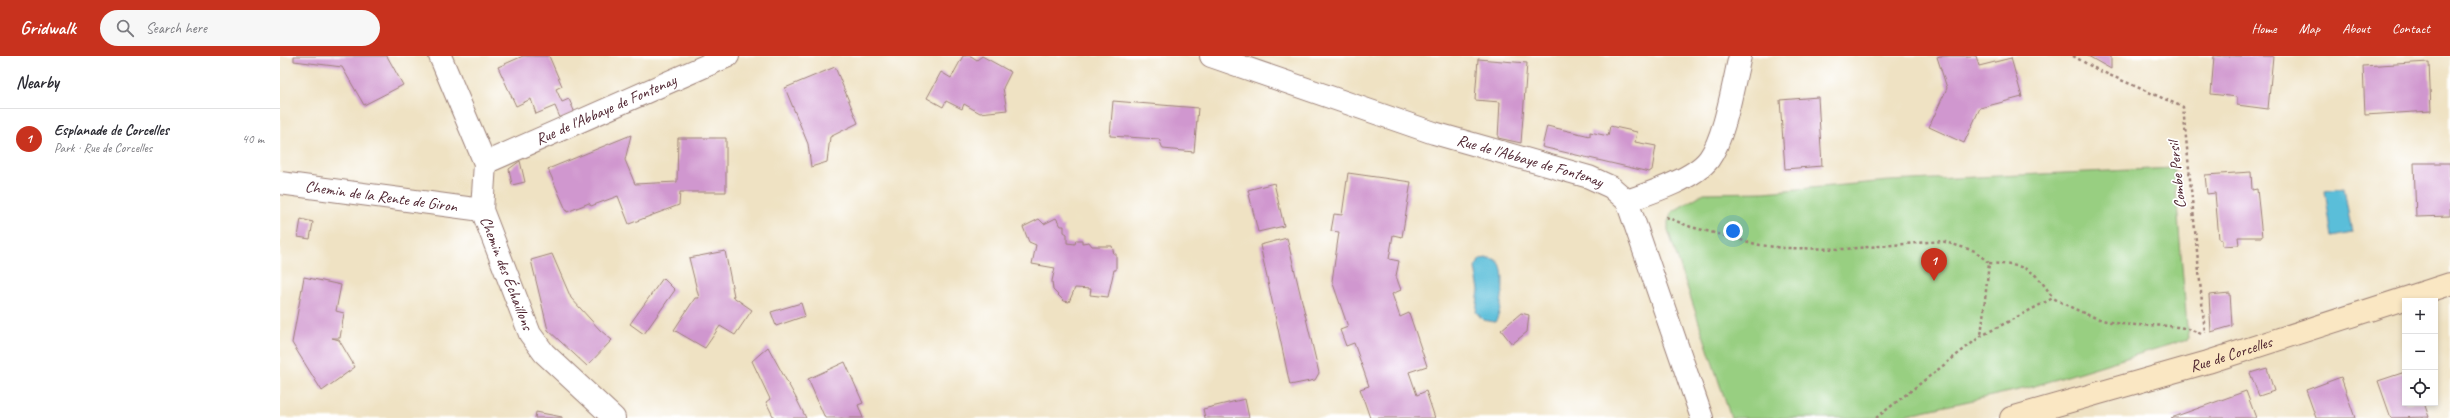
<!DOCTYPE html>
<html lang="en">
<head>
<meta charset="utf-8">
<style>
  body { margin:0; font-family:Caveat,sans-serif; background:#f7f7f7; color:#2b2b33 }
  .controls { position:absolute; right:12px; bottom:12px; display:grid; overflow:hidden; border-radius:0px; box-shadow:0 2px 6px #0003 }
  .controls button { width:36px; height:36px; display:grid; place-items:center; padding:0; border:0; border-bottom:1px solid #e1e1e2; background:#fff; color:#2b2b33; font:20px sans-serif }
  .you { position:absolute; left:1453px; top:175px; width:14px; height:14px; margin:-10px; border:3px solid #fff; border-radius:50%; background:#1a73e8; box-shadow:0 0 0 6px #1a73e833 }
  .badge { display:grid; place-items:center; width:26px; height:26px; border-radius:50%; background:#c8321e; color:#fff; font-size:13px; font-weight:700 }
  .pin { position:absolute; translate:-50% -33px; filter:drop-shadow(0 1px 2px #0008) }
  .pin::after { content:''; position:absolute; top:21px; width:14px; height:12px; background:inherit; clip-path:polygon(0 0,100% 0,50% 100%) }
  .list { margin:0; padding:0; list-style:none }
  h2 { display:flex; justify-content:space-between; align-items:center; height:52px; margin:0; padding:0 16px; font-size:17px }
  h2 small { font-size:13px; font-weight:400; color:#7c7c81 }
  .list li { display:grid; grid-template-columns:26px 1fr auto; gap:12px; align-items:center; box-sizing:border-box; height:60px; padding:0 16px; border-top:1px solid #e1e1e2 }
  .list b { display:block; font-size:15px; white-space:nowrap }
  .list p { margin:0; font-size:13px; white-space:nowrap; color:#7c7c81 }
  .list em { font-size:13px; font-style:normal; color:#7c7c81 }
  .icon { flex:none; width:22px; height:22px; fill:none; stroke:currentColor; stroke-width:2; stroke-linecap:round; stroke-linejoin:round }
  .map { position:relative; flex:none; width:2170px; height:362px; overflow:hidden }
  header { display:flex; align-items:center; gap:24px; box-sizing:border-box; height:56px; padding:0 20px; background:#c8321e; color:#fff }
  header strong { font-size:19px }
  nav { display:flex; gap:22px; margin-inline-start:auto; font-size:14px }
  .search { width:280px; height:36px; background:#f7f7f7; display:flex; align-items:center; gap:10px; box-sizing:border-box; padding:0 14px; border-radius:22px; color:#7c7c81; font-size:15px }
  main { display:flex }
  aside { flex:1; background:#fff }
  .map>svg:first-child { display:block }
  .green { fill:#98cf81; stroke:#717756 }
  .water { fill:#5abed9; stroke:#526e82 }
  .building { fill:#d097cf }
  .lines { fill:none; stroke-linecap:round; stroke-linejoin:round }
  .street-casing { stroke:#9c8077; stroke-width:24 }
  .secondary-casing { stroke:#9c8077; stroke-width:24 }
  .path { stroke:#9c8077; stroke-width:2.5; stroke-dasharray:3 3; stroke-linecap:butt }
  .street { stroke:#fff; stroke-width:22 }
  .secondary { stroke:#fae7c3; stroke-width:22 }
  .labels { text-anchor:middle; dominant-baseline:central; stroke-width:3.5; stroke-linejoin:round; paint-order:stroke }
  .street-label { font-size:16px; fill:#4a1f2b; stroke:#fff }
</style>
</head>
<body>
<header>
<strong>Gridwalk</strong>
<div class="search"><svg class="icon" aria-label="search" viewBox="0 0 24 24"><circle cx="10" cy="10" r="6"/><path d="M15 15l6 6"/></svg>Search here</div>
<nav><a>Home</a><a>Map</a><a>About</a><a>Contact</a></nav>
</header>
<main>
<aside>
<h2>Nearby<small></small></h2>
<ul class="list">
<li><span class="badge">1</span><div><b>Esplanade de Corcelles</b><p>Park · Rue de Corcelles</p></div><em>40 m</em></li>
</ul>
</aside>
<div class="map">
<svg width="2170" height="362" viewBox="0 0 2170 362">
  <rect width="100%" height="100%" fill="#fff"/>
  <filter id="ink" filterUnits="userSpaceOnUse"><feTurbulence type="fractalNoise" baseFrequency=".025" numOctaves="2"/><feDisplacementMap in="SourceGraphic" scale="8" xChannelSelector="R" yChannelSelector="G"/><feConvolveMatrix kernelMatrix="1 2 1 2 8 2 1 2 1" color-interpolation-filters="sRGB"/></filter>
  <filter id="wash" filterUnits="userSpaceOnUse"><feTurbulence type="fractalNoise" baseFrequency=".012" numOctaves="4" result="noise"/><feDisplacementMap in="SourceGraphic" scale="16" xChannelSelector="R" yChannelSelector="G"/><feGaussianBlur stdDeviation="0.9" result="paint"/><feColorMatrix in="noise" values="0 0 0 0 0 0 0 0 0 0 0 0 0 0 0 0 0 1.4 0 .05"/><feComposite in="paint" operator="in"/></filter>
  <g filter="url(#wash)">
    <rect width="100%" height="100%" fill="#efe2c3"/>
    <!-- green -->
    <polygon class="green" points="1894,112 1908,283 1748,332 1611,362 1451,362 1388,174 1388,166 1392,156 1424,137 1484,136 1609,125"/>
    <!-- water -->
    <g class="water">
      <polygon points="2064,132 2072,177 2052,181 2045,135"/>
      <path d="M1207,202C1212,202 1217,203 1220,208C1226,218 1222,258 1215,266L1203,264L1196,256L1199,234L1195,212L1200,203Z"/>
    </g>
    <g id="blocks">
      <!-- building -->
      <g class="building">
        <polygon points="14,0 107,0 123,29 84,49 62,11 14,5"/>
        <polygon points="243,0 269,0 282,30 276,33 282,46 289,43 295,57 281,64 275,50 256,58 251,43 236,50 218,11"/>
        <polygon points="683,0 691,0 697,4 702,0 731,16 723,32 727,54 700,57 684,48 682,53 666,45 663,51 647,42 661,16 671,22"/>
        <polygon points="1660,0 1696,0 1699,10 1731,2 1742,41 1700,52 1684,87 1649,71 1667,32 1657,1"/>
        <polygon points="1808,0 1831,0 1831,13 1815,4"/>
        <polygon points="1934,0 1993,0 1988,53 1957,49 1957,41 1931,38"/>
        <polygon points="1198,3 1247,7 1241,87 1218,82 1220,46 1195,44"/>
        <polygon points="2149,6 2151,55 2085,59 2083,10"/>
        <polygon points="555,11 578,67 550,81 547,106 531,111 528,88 505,32"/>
        <polygon points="1538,41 1542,110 1505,113 1500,44"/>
        <polygon points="833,45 918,52 914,96 883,93 879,83 830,80"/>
        <polygon points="1267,70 1310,80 1310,76 1328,80 1330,70 1357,76 1355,86 1376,90 1372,114 1369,116 1262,91"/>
        <polygon points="351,79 345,104 355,128 397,126 398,82 446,82 446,136 400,136 399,149 349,168 338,140 311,150 309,147 287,156 268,113"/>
        <polygon points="240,105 245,126 232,129 229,113"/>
        <polygon points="2134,107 2170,107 2170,160 2136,161"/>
        <polygon points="1971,116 1972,134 1977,133 1982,181 1958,181 1959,189 1942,190 1942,184 1939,183 1935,137 1927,138 1925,119"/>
        <polygon points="1068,117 1131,126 1122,181 1113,179 1109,203 1119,205 1116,220 1121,234 1112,238 1120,261 1129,257 1147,310 1129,316 1137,339 1146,335 1155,362 1090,362 1080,333 1089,330 1074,287 1066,290 1060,274 1068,271 1052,225 1059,176 1051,175 1054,158 1062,159"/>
        <polygon points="994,127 1004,170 978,176 968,134"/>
        <polygon points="776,162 781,170 784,170 784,176 787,178 787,187 795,188 796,184 802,184 802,187 809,186 812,190 832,190 834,198 836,198 836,214 834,214 828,241 810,239 811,233 795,232 789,246 784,245 773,234 772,225 775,212 752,208 756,189 749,186 743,171 759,163 764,168"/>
        <polygon points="21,163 33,166 30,183 18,181"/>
        <polygon points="1007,182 1039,317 1035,324 1010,329 980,189"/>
        <polygon points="445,195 454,240 452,240 472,254 455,279 440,270 425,292 394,274 415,242 419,242 409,202"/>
        <polygon points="272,198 291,242 320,274 332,284 307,310 268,274 251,204"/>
        <polygon points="24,221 61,229 56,255 64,257 60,282 52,282 59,284 75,311 42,335 12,287"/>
        <polygon points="383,222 395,234 364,278 350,268"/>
        <polygon points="1950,237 1952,270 1931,276 1929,239"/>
        <polygon points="521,247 525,260 496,270 491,256"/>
        <polygon points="1241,257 1249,259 1247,276 1232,288 1221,274"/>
        <polygon points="488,291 516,342 526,362 494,362 486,346 490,343 472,305"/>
        <polygon points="565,306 583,347 578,349 583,362 545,362 528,323"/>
        <polygon points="1987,312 1994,335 1979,340 1970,317"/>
        <polygon points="2125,316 2125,347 2144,347 2149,361 2111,362 2098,325"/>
        <polygon points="2061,321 2075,362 2036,362 2026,334"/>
        <polygon points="1966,335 1976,362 1891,362 1930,348"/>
        <polygon points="965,343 969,362 925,362 923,353"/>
        <polygon points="256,356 282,361 282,362 255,362"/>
      </g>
    </g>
  </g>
  <g filter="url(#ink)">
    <use href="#blocks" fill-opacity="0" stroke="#9c8077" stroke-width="1"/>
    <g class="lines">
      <defs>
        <g id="street">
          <path id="s1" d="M160,0L205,107L202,154L250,278L264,297L334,362"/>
          <path id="s2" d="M931,0L1154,77L1309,121L1331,131L1347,145L1422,362"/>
          <path id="s3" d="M205,107L448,0"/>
          <path id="s4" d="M0,127L202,154"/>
          <path d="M1347,145C1370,137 1414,123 1429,103C1445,81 1453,28 1460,0"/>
        </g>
        <g id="secondary">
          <path id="s5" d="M1731,362L1928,306L2170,228"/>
        </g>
      </defs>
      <!-- street casing -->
      <use href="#street" class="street-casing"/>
      <!-- secondary casing -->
      <use href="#secondary" class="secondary-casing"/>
      <!-- path -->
      <g class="path">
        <polyline points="1793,0 1818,14 1903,51 1925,277"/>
        <polyline points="1386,161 1411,171 1480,189 1503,192 1564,193 1662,185 1695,195 1709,207 1701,280"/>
        <path d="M1709,207C1747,210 1752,210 1773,242"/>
        <path d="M1596,362L1701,280L1773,242C1796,254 1817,265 1842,268C1868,271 1897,266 1921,278"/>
      </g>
      <!-- street -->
      <use href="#street" class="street"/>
      <!-- secondary -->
      <use href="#secondary" class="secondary"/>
    </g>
  </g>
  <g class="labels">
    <!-- street labels -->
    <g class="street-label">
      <text stroke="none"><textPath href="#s3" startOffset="132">Rue de l'Abbaye de Fontenay</textPath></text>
      <text stroke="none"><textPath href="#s2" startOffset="336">Rue de l'Abbaye de Fontenay</textPath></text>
      <text transform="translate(1897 119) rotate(-96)">Combe Persil</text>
      <text stroke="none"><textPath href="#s4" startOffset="102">Chemin de la Rente de Giron</textPath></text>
      <text stroke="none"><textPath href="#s1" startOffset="231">Chemin des Échaillons</textPath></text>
      <text stroke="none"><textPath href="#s5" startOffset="229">Rue de Corcelles</textPath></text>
    </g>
  </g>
</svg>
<div class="controls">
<button>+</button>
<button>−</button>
<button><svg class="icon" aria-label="locate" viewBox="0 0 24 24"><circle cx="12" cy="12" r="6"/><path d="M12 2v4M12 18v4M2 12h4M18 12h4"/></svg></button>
</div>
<div class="you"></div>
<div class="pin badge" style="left:1654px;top:225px">1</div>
</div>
</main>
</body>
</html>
